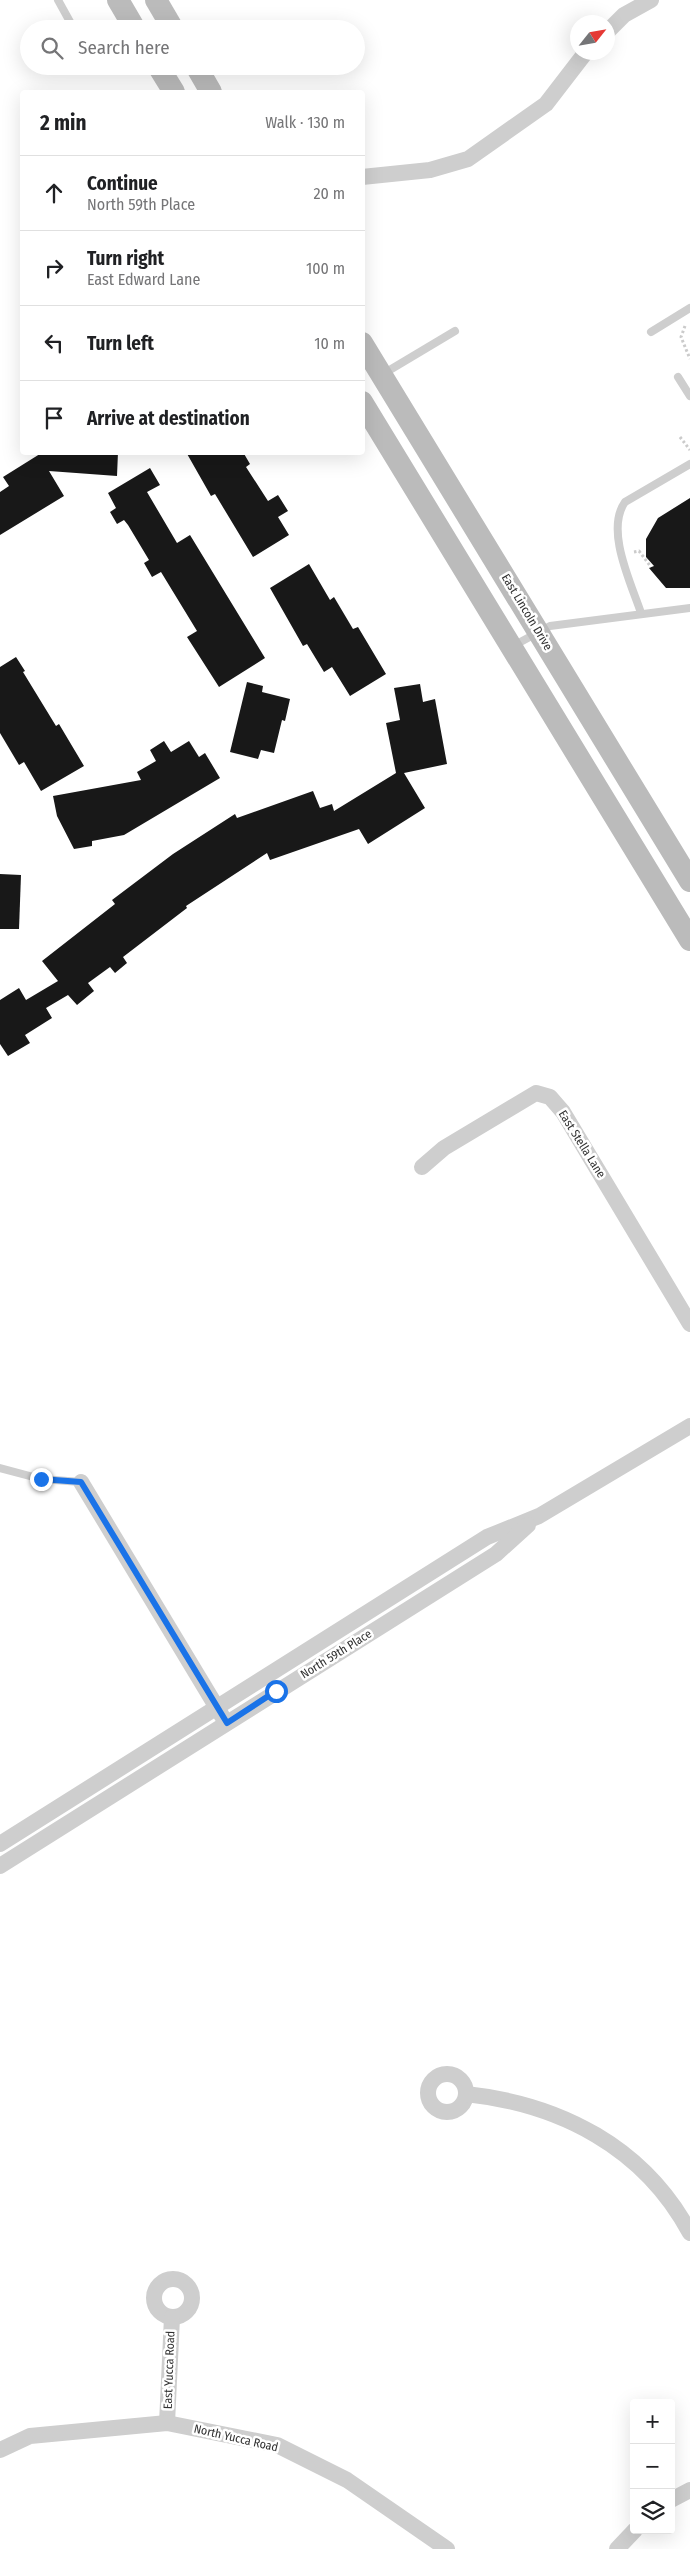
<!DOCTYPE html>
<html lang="en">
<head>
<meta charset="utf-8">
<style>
  body { margin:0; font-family:"Fira Sans Condensed",sans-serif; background:#f6f6f6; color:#202124 }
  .controls { position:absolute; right:15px; bottom:15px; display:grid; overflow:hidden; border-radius:5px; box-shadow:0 5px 20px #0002 }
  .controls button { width:45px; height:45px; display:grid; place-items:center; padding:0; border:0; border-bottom:1px solid #e0e0e0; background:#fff; color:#202124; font:25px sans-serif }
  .compass { position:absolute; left:570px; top:15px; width:45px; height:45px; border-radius:50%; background:#fff; box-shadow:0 5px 20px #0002; rotate:59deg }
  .stop { position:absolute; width:15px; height:15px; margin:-11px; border:4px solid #1a73e8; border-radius:50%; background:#fff }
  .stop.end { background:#1a73e8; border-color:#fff; box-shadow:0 1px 5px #0008 }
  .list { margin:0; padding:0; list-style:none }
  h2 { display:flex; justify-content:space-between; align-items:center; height:65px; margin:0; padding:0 20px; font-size:21px }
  h2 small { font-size:16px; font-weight:400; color:#757577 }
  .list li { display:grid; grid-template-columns:32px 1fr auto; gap:15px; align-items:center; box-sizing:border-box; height:75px; padding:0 20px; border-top:1px solid #e0e0e0 }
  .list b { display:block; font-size:19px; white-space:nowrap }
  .list p { margin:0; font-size:16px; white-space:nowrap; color:#757577 }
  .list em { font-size:16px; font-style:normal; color:#757577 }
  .icon { flex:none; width:28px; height:28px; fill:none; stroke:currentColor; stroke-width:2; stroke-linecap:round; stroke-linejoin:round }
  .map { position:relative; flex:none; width:690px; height:2549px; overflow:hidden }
  .search { position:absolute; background:#fff; box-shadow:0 5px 20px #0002; left:20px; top:20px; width:345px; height:55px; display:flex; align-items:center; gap:12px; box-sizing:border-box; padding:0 18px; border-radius:28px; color:#757577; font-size:19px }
  .panel { position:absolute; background:#fff; box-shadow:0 5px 20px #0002; left:20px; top:90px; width:345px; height:365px; border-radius:5px }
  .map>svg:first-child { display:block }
  .building { fill:#181818 }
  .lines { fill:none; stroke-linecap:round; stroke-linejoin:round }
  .path { stroke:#cbcbcb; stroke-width:3; stroke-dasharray:2.5 2.5; stroke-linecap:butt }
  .service { stroke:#cecece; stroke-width:8 }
  .minor { stroke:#cecece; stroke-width:16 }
  .secondary { stroke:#bbb; stroke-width:22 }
  .route { stroke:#1a73e8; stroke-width:6 }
  .labels { text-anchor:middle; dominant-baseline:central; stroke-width:5; stroke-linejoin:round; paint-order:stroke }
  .street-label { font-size:12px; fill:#313131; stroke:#fff }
</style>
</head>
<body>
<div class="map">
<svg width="690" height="2549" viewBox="0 0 690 2549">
  <rect width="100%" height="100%" fill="#fff"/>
  <!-- building -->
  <g class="building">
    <polygon points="43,452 118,452 117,476 49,471 64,496 0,535 0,492 9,486 3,477"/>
    <polygon points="186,452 243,452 250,464 246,467 268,501 278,495 288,511 278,517 289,535 253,557 215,494 211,496"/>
    <polygon points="150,468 160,485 147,492 177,543 190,535 265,658 219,687 187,637 197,631 161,572 152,577 144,563 149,560 128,525 124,520 117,524 110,512 116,508 108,493"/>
    <polygon points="690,498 690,588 666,588 649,568 654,566 646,557 646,539 658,518"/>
    <polygon points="309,564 330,600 334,597 353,629 358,627 386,674 350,696 332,667 324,672 307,644 303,646 270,588"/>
    <polygon points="16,657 25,671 23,672 56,726 59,724 84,766 41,791 24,762 19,765 0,733 0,667"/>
    <polygon points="247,682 263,686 262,692 290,699 285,721 282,720 274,753 261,750 258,759 230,752"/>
    <polygon points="420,684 423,702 435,699 447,764 404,773 425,808 368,844 359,829 270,860 267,853 186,906 187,908 123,957 127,963 115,973 110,967 88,983 94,991 77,1005 68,995 46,1008 52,1018 25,1035 30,1043 8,1056 0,1044 0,1000 19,988 26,1000 58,981 42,961 115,904 112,900 173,854 235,814 237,818 313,791 320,808 332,804 334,811 396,773 386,723 400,720 394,688"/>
    <polygon points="164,741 171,752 189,741 199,757 205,753 220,778 124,835 92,841 92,846 74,849 57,816 53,796 141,780 137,772 156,761 150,750"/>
    <polygon points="0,874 21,875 19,929 0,929"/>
  </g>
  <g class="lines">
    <!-- path -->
    <g class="path">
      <polyline points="685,326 681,337 690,359"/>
      <polyline points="680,437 690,450"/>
      <polyline points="634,552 639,551 651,567"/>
    </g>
    <!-- service -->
    <g class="service">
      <polyline points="58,0 74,29"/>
      <polyline points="651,332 690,308"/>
      <polyline points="383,374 455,331"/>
      <polyline points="678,377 690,396"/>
      <path d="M641,613C631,583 605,530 625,502L690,464"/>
      <polyline points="513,646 550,626 690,608"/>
      <polyline points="0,1468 41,1479 81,1482"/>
    </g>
    <!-- minor -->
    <g class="minor">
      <polyline points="608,31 624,15 651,0"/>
      <polyline points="362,177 430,170 468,159 546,104 586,52"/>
      <polyline points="422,1167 444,1148 536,1093 550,1097 563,1112 690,1324"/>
      <polyline points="81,1482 222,1716"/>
      <polyline points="0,1844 487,1537 539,1516 690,1426"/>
      <polyline points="0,1866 496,1554 528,1525"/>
      <circle cx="447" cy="2093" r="19"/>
      <path d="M466,2094C560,2104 644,2147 690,2233"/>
      <circle cx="173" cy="2298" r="19"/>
      <polyline points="167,2423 172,2317"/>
      <polyline points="0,2450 30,2436 167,2423 277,2445 347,2480 447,2549"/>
      <polyline points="671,2500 690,2490"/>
      <polyline points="617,2549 635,2530"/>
    </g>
    <!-- secondary -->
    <g class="secondary">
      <polyline points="118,0 135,29"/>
      <polyline points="156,0 173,29"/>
      <polyline points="158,66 174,92"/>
      <polyline points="196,66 211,92"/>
      <polyline points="362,343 690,881"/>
      <polyline points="362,402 690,940"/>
    </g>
  </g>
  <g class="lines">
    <!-- route -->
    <polyline class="route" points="41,1479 81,1482 227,1723 276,1691"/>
  </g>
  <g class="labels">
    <!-- street labels -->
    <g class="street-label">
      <text transform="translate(527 612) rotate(59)">East Lincoln Drive</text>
      <text transform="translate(582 1144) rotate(58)">East Stella Lane</text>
      <text transform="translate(336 1654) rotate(-32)">North 59th Place</text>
      <text transform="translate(169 2370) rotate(-88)">East Yucca Road</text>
      <text transform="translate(236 2438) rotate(13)">North Yucca Road</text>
    </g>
  </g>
</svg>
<div class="controls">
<button>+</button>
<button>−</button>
<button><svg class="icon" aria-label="layers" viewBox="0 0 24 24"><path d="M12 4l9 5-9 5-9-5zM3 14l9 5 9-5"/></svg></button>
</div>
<svg class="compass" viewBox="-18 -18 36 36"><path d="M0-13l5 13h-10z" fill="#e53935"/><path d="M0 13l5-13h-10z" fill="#757577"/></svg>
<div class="stop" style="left:276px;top:1691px"></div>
<div class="stop end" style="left:41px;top:1479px"></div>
<div class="search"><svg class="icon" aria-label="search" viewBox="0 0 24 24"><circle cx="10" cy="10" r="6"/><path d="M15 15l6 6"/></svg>Search here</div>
<section class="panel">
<h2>2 min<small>Walk · 130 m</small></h2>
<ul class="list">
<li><svg class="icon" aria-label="ahead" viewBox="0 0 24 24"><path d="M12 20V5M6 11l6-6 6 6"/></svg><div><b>Continue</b><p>North 59th Place</p></div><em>20 m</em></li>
<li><svg class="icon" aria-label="right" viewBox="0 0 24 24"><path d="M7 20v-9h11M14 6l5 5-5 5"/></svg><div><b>Turn right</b><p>East Edward Lane</p></div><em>100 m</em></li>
<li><svg class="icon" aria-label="left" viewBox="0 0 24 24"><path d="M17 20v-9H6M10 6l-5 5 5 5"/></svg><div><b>Turn left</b></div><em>10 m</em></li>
<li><svg class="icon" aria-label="arrive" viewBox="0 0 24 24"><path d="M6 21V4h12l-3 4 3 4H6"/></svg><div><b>Arrive at destination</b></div></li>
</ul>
</section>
</div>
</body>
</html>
